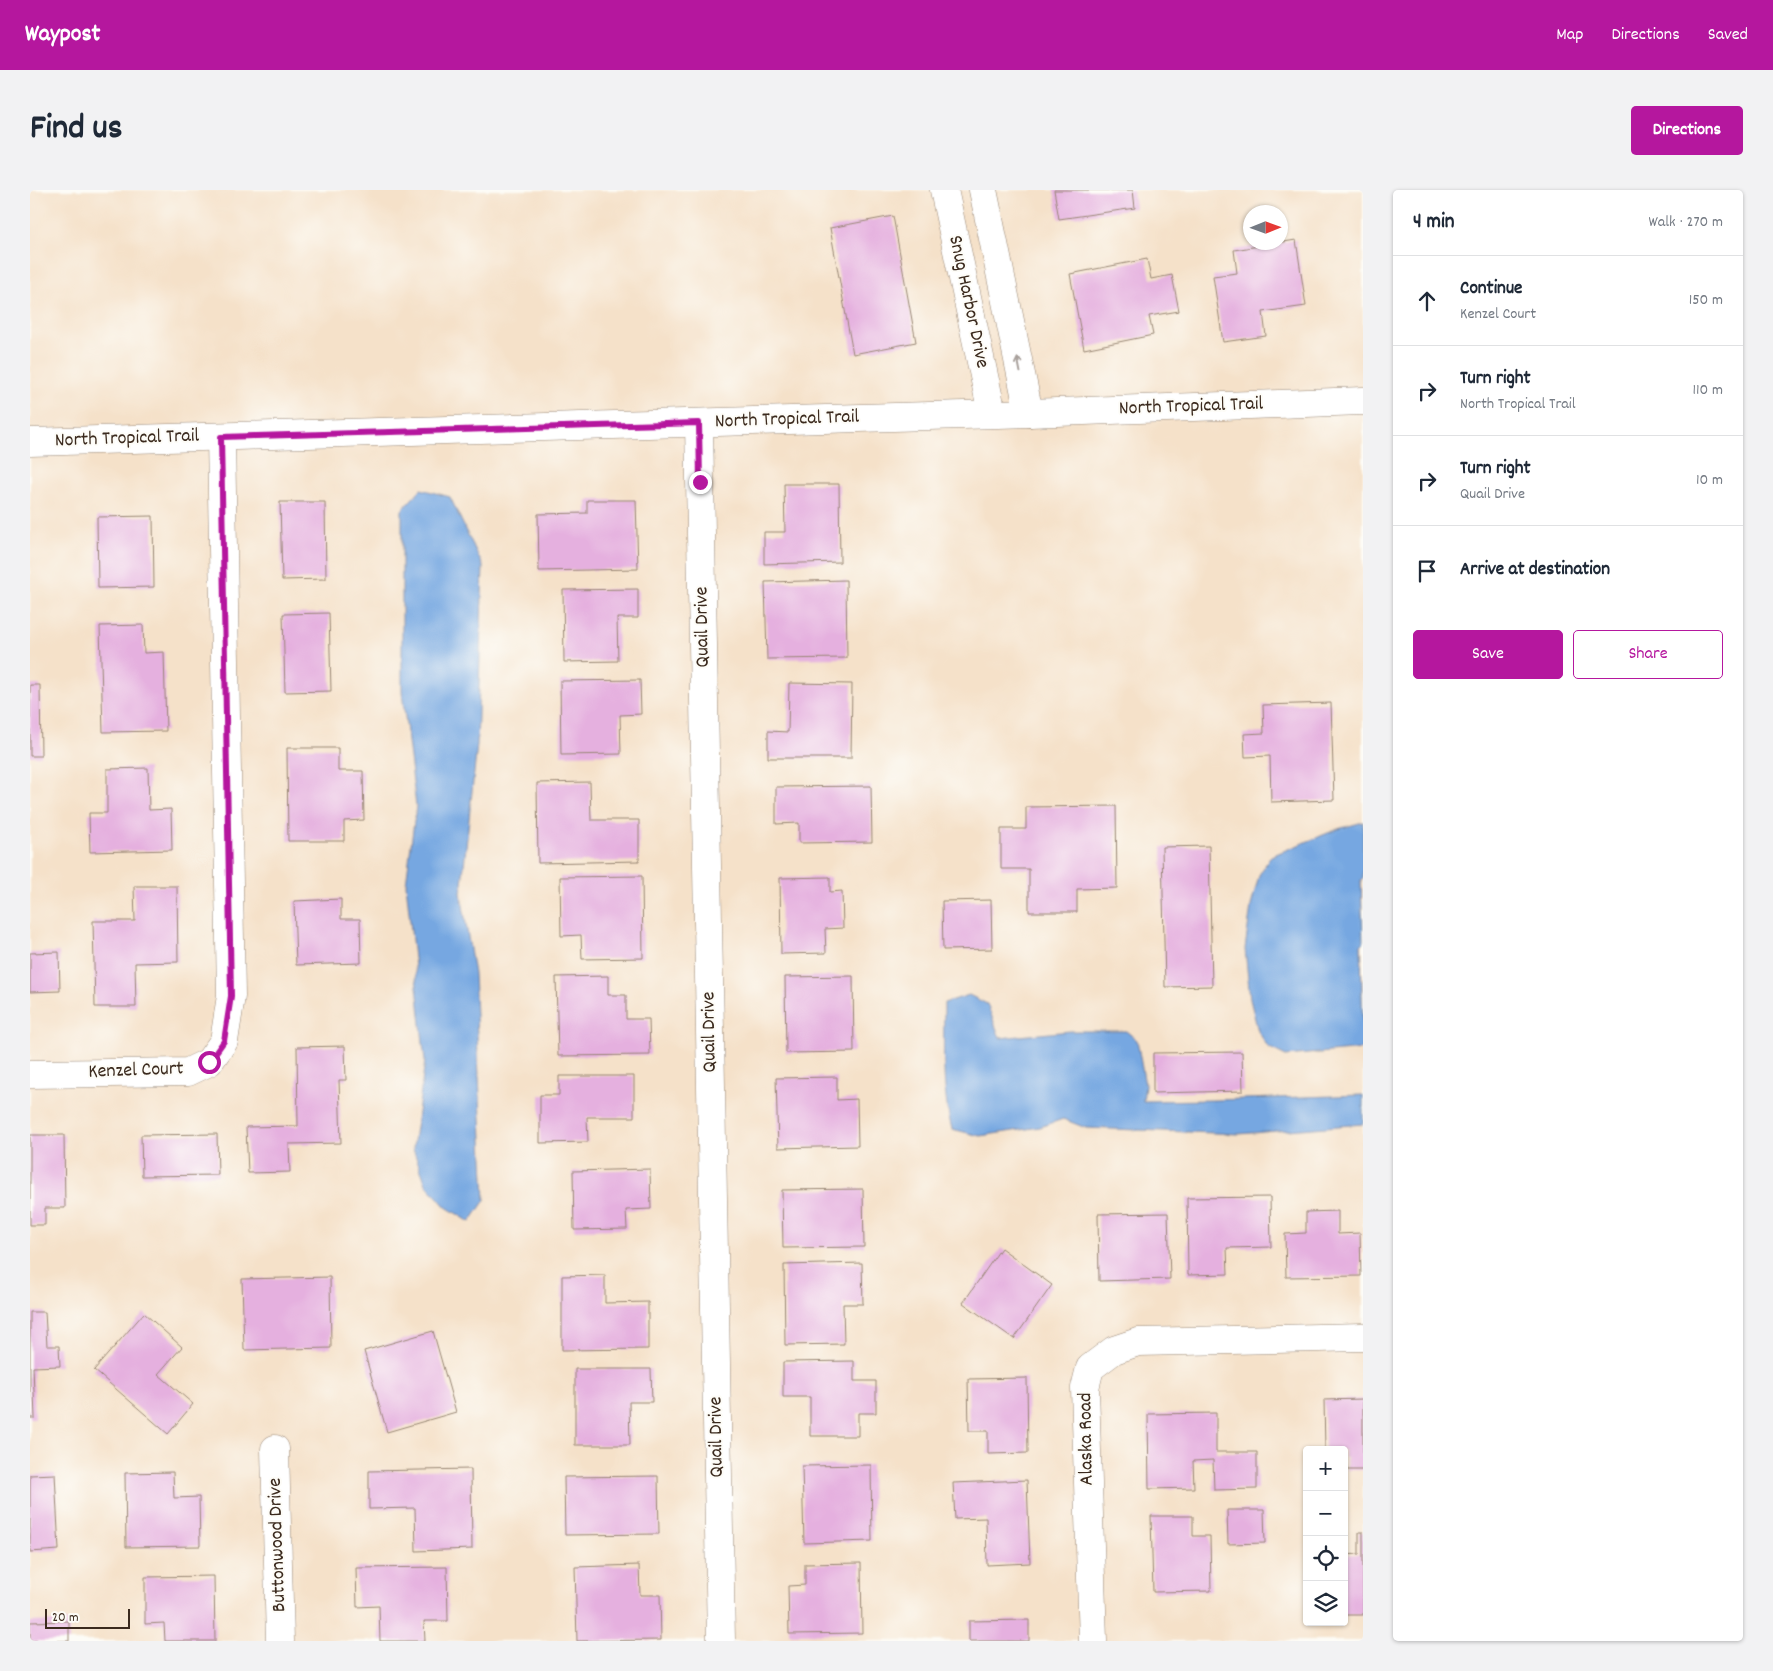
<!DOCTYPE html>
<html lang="en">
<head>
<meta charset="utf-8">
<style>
  body { margin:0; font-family:Dekko,sans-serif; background:#f2f2f3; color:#1f2937 }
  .controls { position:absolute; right:15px; bottom:15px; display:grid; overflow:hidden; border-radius:5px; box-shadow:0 1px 4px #0004 }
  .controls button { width:45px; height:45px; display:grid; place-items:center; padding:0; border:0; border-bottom:1px solid #e0e1e3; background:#fff; color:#1f2937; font:25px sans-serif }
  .compass { position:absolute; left:1213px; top:15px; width:45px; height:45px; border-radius:50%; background:#fff; box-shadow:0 1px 4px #0004; rotate:89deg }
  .scale { position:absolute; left:15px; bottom:12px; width:85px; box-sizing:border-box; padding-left:5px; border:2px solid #3b2a1e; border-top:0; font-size:14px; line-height:18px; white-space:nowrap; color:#3b2a1e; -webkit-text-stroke:4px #fdfcf7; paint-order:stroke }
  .stop { position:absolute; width:15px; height:15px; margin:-11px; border:4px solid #b5179e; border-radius:50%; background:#fff }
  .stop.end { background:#b5179e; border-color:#fff; box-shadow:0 1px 5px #0008 }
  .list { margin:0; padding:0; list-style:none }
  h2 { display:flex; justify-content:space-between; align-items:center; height:65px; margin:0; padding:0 20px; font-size:21px }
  h2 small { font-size:16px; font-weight:400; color:#747a83 }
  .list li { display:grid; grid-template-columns:32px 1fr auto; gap:15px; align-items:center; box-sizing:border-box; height:90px; padding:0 20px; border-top:1px solid #e0e1e3 }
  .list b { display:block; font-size:19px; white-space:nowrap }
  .list p { margin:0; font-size:16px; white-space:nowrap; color:#747a83 }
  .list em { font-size:16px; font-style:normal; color:#747a83 }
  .actions { display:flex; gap:10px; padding:15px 20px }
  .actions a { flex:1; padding:11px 0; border:1px solid #b5179e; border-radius:5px; text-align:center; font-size:18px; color:#b5179e }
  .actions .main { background:#b5179e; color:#fff }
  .icon { flex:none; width:28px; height:28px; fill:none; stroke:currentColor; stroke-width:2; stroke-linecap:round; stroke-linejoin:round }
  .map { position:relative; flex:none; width:1333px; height:1451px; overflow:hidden; border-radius:5px }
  header { display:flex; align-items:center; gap:30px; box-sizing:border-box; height:70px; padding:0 25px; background:#b5179e; color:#fff }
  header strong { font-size:24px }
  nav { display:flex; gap:28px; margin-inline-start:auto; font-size:18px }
  .intro { display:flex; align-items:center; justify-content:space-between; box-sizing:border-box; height:120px; padding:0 30px }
  h1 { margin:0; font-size:35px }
  .button { padding:12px 22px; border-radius:5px; background:#b5179e; color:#fff; font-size:18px; font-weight:700 }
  main { display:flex; gap:30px; padding:0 30px }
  aside { flex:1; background:#fff; border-radius:5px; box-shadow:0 1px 4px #0004 }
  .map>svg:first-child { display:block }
  .water { fill:#76a7e1; stroke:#586880 }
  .building { fill:#e5b0df }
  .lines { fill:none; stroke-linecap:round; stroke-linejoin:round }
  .minor-casing { stroke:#988674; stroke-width:29 }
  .minor { stroke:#fff; stroke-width:28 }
  .oneway { stroke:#a79f9a }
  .route { stroke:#b5179e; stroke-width:6 }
  .labels { text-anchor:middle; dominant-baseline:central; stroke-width:4; stroke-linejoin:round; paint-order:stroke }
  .street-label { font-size:20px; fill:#3b2a1e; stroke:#fdfcf7 }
</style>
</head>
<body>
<header>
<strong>Waypost</strong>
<nav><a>Map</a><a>Directions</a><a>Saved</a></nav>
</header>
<div class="intro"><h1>Find us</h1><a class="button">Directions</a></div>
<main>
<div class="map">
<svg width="1333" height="1451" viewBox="0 0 1333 1451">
  <rect width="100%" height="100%" fill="#fdfcf7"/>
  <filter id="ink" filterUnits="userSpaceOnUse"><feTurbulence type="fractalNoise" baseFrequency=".02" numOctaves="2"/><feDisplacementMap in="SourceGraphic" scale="10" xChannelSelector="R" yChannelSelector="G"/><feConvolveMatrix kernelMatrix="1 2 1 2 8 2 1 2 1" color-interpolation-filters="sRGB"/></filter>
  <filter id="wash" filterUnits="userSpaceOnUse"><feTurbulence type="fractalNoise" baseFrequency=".0096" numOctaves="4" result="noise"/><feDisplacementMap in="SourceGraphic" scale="20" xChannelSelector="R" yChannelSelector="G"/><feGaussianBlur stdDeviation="1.12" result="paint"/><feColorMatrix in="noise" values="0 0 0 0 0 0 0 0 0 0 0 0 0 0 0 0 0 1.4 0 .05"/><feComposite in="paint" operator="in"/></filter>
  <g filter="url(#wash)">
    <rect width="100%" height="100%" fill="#f5e1c9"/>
    <!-- water -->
    <g class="water">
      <polygon points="391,299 420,307 453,376 447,555 431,703 444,784 455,1010 440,1032 416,1017 396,994 383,959 395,871 376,694 386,616 372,502 372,320"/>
      <polygon points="1333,632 1333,689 1331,690 1333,753 1331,755 1333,859 1256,866 1238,857 1228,841 1220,809 1215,759 1221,716 1229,685 1241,666 1308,639"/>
      <path d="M939,805L957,814L970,848L1040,841H1096L1107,850L1115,895L1113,911L1185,910L1333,905V934L1209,944L1056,938L1033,929L1010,937L950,946L922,939C911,901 914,853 914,813Z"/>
    </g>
    <g id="blocks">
      <!-- building -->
      <g class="building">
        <polygon points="1024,0 1103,0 1105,18 1029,29"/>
        <polygon points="863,26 886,152 823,164 800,38"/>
        <polygon points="1266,50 1276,116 1233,122 1236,146 1193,152 1183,86 1207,83 1204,60"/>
        <polygon points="1117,69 1121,89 1142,85 1149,121 1119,126 1123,145 1054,159 1040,84"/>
        <polygon points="754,294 809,294 810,372 734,374 734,342 755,342"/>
        <polygon points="557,310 606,310 608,379 509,381 508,324 557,323"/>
        <polygon points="250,312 295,312 296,389 252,390"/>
        <polygon points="123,326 124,397 68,398 67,327"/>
        <polygon points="816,390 817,468 737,469 735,392"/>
        <polygon points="608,399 608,428 587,428 588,471 534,472 533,400"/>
        <polygon points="299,423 301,501 255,502 253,424"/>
        <polygon points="113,435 114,463 134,462 136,541 73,542 70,436"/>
        <polygon points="610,490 611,524 590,525 591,564 531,565 530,491"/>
        <polygon points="759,493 822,494 821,568 738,568 738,541 758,542"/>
        <polygon points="0,495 10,495 11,566 0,566"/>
        <polygon points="1301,513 1304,610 1241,612 1240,566 1215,567 1214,544 1234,543 1233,515"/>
        <polygon points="257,558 308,558 308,581 333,581 334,630 314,631 314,651 258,651"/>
        <polygon points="118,578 119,620 141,619 142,660 60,662 59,623 77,623 77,579"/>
        <polygon points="560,592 561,630 609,630 609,671 508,673 507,593"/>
        <polygon points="841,596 842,652 769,653 769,633 746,634 746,597"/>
        <polygon points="1086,616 1087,698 1047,699 1047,722 999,722 999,679 971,679 971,639 996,639 996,617"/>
        <polygon points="1179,656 1182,796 1135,797 1132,657"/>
        <polygon points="612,686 613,768 552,769 551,745 531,746 530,687"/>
        <polygon points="800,687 800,702 812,701 813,738 795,739 796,763 751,764 750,688"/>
        <polygon points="104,696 147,696 148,772 105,773 106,817 65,817 63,731 105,731"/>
        <polygon points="311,709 311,729 330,729 331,773 266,775 264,711"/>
        <polygon points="961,710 962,759 913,760 912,711"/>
        <polygon points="29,762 30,801 0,802 0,763"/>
        <polygon points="578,786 578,805 596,805 596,829 619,829 620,865 528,866 526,787"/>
        <polygon points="823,786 824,862 756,863 755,787"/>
        <polygon points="315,856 316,890 309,890 311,953 259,954 260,982 218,983 216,937 268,936 267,857"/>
        <polygon points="1212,862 1213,901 1123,903 1123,863"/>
        <polygon points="529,886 604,886 604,927 557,927 558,952 510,953 510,905 529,905"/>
        <polygon points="807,887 807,910 827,909 828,956 748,958 746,888"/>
        <polygon points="187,944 188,985 112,986 111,945"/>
        <polygon points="0,945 34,945 35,1018 15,1018 15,1035 0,1035"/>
        <polygon points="620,979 621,1019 596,1020 597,1039 544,1040 543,981"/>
        <polygon points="833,999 834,1057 753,1058 752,1000"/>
        <polygon points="1240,1007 1241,1057 1197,1058 1198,1084 1158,1085 1157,1008"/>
        <polygon points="1308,1021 1308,1044 1330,1043 1331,1086 1256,1087 1255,1044 1276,1043 1276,1022"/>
        <polygon points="1138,1023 1140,1089 1069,1091 1068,1024"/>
        <polygon points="971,1058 1022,1095 984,1149 933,1113"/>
        <polygon points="832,1073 833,1114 813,1114 814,1154 755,1155 754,1075"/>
        <polygon points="575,1085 575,1113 618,1112 618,1159 532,1160 532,1086"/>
        <polygon points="300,1087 301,1158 214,1160 212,1089"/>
        <polygon points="0,1122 15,1122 17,1156 29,1156 30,1176 3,1177 5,1228 0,1228"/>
        <polygon points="114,1123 152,1157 128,1184 163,1214 138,1244 64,1180"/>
        <polygon points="403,1141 426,1222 357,1242 334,1161"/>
        <polygon points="824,1171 824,1191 846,1191 846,1223 828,1223 828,1246 780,1246 780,1207 753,1207 753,1172"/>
        <polygon points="545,1179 621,1179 622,1212 599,1212 600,1255 545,1255"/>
        <polygon points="997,1188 998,1263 958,1264 958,1241 939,1241 938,1189"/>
        <polygon points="1333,1209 1333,1280 1317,1280 1316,1267 1314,1267 1314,1260 1295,1260 1294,1210"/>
        <polygon points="1186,1223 1186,1262 1227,1262 1227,1299 1184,1300 1183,1270 1163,1271 1164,1298 1119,1299 1118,1224"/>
        <polygon points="841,1275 842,1351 774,1353 772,1276"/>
        <polygon points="441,1279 442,1359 386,1361 385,1318 339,1319 339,1281"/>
        <polygon points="143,1282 144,1308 169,1307 170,1356 96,1357 95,1283"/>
        <polygon points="25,1284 29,1360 0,1362 0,1285"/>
        <polygon points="628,1286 629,1344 535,1345 534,1287"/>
        <polygon points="997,1290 1000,1373 957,1375 956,1328 925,1329 923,1293"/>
        <polygon points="1197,1320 1234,1320 1235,1353 1198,1354"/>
        <polygon points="1121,1326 1163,1326 1163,1346 1180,1346 1181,1401 1123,1402"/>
        <polygon points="1329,1342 1333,1342 1333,1425 1314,1425 1314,1365 1329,1364"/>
        <polygon points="831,1373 832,1443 759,1444 758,1396 775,1395 775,1374"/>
        <polygon points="609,1375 610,1405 630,1405 631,1450 547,1451 545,1377"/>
        <polygon points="417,1377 418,1431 394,1431 395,1451 350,1451 349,1416 327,1417 326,1378"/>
        <polygon points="184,1386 185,1451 135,1451 134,1433 115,1434 115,1387"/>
        <polygon points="999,1430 999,1451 939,1451 939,1431"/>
        <polygon points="39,1431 39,1451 0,1451 0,1432"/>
      </g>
    </g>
  </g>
  <g filter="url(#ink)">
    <use href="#blocks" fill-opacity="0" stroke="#988674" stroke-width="1"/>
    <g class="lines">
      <defs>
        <g id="minor">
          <polyline points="914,0 962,223"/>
          <polyline points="953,0 999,223"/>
          <polyline points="669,233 691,1451"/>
          <polyline points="0,252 999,223 1333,211"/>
          <polyline points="0,884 158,882 179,872 194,851 201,806 191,247"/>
          <polyline points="245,1259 250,1451"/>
          <polyline points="1063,1451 1055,1198 1060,1178 1084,1160 1108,1152 1333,1147"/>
        </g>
      </defs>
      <!-- minor casing -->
      <use href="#minor" class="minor-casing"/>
      <!-- minor -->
      <use href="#minor" class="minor"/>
    </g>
    <!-- one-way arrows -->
    <defs><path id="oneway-shaft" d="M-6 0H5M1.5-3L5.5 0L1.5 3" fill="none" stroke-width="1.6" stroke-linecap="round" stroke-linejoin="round" transform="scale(1.25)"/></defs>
    <use class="oneway" href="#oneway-shaft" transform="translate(989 175) rotate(-101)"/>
  </g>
  <g class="lines" filter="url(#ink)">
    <!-- route -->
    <polyline class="route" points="179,872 194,851 201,806 191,247 669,233 670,292"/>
  </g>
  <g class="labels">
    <!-- street labels -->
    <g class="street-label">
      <text transform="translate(938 112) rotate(78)">Snug Harbor Drive</text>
      <text transform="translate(1161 217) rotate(-2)">North Tropical Trail</text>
      <text transform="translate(757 230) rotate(-2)">North Tropical Trail</text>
      <text transform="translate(97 249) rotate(-2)">North Tropical Trail</text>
      <text transform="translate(673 437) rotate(-91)">Quail Drive</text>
      <text transform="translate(680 842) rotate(-91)">Quail Drive</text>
      <text transform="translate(106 881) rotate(-2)">Kenzel Court</text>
      <text transform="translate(687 1247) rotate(-91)">Quail Drive</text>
      <text transform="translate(1057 1249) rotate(-91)">Alaska Road</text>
      <text transform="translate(248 1355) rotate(-92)">Buttonwood Drive</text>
    </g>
  </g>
</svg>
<div class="controls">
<button>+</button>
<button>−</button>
<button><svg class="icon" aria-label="locate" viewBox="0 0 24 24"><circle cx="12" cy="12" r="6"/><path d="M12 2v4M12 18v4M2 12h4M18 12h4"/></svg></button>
<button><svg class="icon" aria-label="layers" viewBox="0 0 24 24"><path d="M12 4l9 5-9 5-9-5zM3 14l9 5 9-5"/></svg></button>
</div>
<svg class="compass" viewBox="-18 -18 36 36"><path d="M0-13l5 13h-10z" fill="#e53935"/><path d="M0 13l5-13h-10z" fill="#747a83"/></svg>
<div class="scale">20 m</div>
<div class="stop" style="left:179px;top:872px"></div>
<div class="stop end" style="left:670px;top:292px"></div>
</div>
<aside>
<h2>4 min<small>Walk · 270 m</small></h2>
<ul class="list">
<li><svg class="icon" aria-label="ahead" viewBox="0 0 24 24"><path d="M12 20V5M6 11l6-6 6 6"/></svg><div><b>Continue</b><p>Kenzel Court</p></div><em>150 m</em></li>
<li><svg class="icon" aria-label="right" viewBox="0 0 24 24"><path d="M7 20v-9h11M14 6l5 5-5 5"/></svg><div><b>Turn right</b><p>North Tropical Trail</p></div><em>110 m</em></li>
<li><svg class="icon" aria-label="right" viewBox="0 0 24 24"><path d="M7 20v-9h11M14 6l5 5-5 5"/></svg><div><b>Turn right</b><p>Quail Drive</p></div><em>10 m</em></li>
<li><svg class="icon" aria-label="arrive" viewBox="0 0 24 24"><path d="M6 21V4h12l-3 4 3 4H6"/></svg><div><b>Arrive at destination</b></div></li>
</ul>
<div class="actions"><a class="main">Save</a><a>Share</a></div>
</aside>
</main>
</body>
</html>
